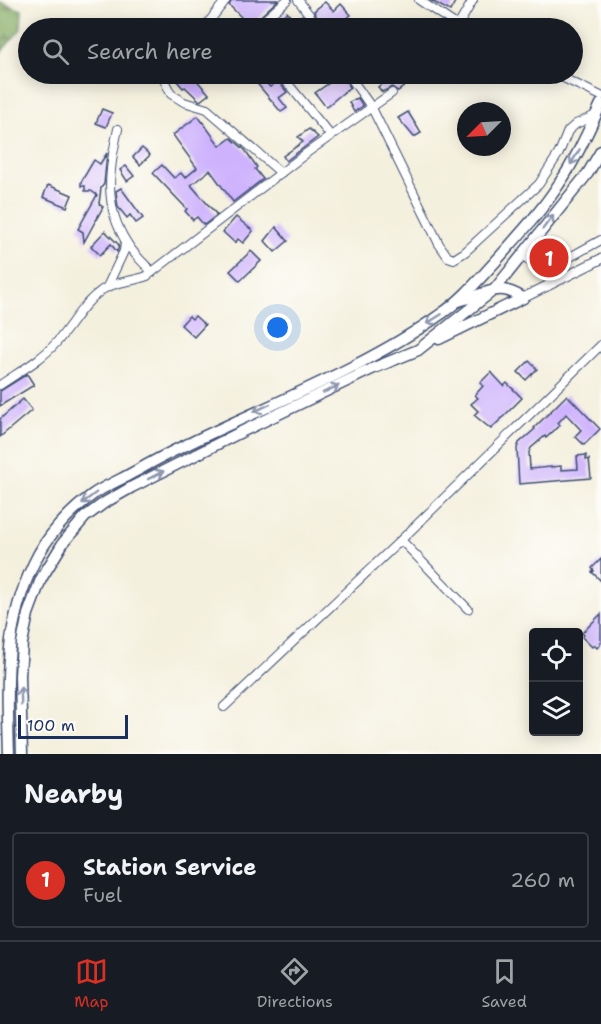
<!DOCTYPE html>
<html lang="en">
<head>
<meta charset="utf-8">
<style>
  body { margin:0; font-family:"Shantell Sans",sans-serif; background:#20242c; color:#f1f3f6 }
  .controls { position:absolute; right:18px; bottom:18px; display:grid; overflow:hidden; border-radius:6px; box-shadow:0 3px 15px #0003 }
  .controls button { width:54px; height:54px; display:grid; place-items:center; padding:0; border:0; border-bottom:2px solid #363941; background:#171b24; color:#f1f3f6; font:30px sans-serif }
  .compass { position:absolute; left:457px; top:102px; width:54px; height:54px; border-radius:50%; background:#171b24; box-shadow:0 3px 15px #0003; rotate:246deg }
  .scale { position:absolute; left:18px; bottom:15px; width:110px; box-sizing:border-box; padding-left:6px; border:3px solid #1b2f5e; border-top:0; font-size:16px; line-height:21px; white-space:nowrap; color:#1b2f5e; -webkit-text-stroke:4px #fdfcf7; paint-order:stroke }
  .you { position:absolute; left:278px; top:328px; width:21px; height:21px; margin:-15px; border:4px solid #fff; border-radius:50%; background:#1a73e8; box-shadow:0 0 0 9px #1a73e833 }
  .badge { display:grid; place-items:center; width:39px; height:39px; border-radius:50%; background:#d93025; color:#fff; font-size:20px; font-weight:700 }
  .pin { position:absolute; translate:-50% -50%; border:3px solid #fff; box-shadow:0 2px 6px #0006 }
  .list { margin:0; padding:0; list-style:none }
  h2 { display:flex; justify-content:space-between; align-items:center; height:78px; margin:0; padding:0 24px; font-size:26px }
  h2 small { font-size:20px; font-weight:400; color:#9ea1a6 }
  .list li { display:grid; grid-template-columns:39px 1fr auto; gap:18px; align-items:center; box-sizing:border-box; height:96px; margin:0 12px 12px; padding:0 12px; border:2px solid #363941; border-radius:6px }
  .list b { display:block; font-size:22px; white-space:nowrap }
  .list p { margin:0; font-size:20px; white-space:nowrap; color:#9ea1a6 }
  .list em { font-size:20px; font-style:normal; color:#9ea1a6 }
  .icon { flex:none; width:33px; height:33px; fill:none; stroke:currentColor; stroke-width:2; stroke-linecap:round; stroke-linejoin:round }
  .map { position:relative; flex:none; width:601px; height:754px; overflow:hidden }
  .search { position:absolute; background:#171b24; box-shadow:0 3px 15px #0003; left:18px; right:18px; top:18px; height:66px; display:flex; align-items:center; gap:15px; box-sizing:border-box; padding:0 21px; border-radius:33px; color:#9ea1a6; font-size:22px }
  .sheet { height:186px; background:#171b24 }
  nav { display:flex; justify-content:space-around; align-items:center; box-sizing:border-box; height:84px; border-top:2px solid #363941; background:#171b24; font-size:16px; color:#9ea1a6 }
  nav a { display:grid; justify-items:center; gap:3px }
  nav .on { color:#d93025 }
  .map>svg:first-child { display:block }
  .forest { fill:url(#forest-firs); stroke:#4e6c5e; stroke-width:1.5 }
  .building { fill:#ceb2fd }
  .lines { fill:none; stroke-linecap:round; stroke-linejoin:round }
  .minor-casing { stroke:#3c4c71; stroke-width:10 }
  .major-casing { stroke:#3c4c71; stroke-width:11 }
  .highway-casing { stroke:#3c4c71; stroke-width:13 }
  .minor { stroke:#fff; stroke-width:8 }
  .major { stroke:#fff; stroke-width:9 }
  .highway { stroke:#fff; stroke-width:10 }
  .oneway { stroke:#8d97ae }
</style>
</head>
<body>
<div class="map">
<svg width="601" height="754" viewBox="0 0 601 754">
  <defs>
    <pattern id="forest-firs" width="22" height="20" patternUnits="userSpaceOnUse" patternTransform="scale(1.5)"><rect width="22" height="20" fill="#82a95f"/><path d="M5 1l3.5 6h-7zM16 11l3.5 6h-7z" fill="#6a8a52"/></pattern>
  </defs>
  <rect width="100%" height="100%" fill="#fdfcf7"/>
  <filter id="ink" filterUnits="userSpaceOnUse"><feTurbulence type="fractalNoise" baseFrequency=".0167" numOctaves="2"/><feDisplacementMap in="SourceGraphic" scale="12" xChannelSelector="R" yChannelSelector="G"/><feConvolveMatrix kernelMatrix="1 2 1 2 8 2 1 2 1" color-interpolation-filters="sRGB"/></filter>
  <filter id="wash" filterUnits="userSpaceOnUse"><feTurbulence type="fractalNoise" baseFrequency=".008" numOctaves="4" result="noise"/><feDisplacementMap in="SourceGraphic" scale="24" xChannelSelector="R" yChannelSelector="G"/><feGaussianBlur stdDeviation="1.35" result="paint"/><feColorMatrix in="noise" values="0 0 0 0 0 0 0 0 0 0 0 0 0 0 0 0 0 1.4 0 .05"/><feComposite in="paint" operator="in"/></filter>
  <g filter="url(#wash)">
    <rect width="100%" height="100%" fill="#f4f0de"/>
    <!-- forest -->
    <polygon class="forest" points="0,2 22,10 21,29 1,52"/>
    <g id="blocks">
      <!-- building -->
      <g class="building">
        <polygon points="232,0 278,0 250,26 229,5"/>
        <polygon points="430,0 456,0 450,11"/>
        <polygon points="325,2 334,11 341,4 351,15 345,20 352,28 333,28 325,20 321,24 314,11"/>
        <polygon points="287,12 294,21 302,15 310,28 283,28 277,21"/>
        <polygon points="179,20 188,28 172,28"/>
        <polygon points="175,74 191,74 209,94 200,101 185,87 183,88 177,81 179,79"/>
        <polygon points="342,74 350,87 326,107 315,93"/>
        <polygon points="395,74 421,74 398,91 392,87 382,92 378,87"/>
        <polygon points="260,76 270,87 278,81 287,92 279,98 287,108 281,112 255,81"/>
        <polygon points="358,98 363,106 354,112 349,102"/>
        <polygon points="102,109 112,113 106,127 96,123"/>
        <polygon points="408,112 421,133 414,137 398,118"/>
        <polygon points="198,116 220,146 231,138 245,150 257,167 255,169 263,179 233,202 210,170 191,185 217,215 204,225 197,217 193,220 185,211 187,209 153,173 162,165 174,178 181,173 185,178 197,168 173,135"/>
        <polygon points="309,129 318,137 286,161 283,156 303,142 298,137"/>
        <polygon points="142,148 150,155 140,165 133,157"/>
        <polygon points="107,153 104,184 101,188 99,204 103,207 84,242 83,232 78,229 97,195 91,191 85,191 85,186 81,186 81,182 94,160 100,164"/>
        <polygon points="126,166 134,176 127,181 120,170"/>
        <polygon points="48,185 72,195 67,207 43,197"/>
        <polygon points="121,188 143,218 136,223 130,215 127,218 118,207 116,191"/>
        <polygon points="236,217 253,231 243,243 238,239 235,243 223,232"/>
        <polygon points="276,227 288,241 275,252 265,241"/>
        <polygon points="105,231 119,245 118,249 117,252 111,244 100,255 91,246"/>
        <polygon points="251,251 261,261 240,281 230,271"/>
        <polygon points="189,316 192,319 195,316 205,325 194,337 181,325"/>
        <polygon points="529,361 537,369 526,380 518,372"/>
        <polygon points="491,372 504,386 507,383 522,398 491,429 474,415 478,411 471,404 478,398 475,395 483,386 480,383"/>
        <polygon points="27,374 34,385 0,406 0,391"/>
        <polygon points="567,395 600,429 584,445 575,436 581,430 566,414 558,423 560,425 546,438 545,436 531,448 529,452 530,469 561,466 561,470 578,469 577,456 586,455 586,460 589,459 591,478 519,484 517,448 519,443 535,429 534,428"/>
        <polygon points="23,399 32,410 0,437 0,419"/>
        <polygon points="601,559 601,581 592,572 594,571 592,568"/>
        <polygon points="601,614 601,643 597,648 594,645 592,647 582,637 584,635 582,633"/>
      </g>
    </g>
  </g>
  <g filter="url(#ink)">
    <use href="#blocks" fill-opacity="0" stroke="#3c4c71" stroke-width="1.5"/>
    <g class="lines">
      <defs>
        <g id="minor">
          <polyline points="298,0 311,17 317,28"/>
          <polyline points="419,0 458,26"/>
          <polyline points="204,28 226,0"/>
          <polyline points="255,28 287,0"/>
          <polyline points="464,28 458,26 473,0"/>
          <polyline points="166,74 163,78 171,94 184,102 207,109 281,173"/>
          <polyline points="280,74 331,136"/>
          <polyline points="348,74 372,108 439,244 448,257 454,259 465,252 539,184 559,153 568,131 576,124 596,115"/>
          <polyline points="555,74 601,96"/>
          <path d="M118,129C109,169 103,206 127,243C133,254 144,263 152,272"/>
          <polyline points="523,255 534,265 555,267"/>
          <polyline points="548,286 555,267 561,262 601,240"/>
          <polyline points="107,287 124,251 125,242"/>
          <path d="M0,385C19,372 41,360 56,343C72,325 82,304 102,290C115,281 132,282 147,276L308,152L392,93"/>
          <polyline points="401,540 468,609"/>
          <polyline points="224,707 401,540 601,345"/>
        </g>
        <polyline id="major" points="523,298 601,259"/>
        <g id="highway">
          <path d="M458,301C485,295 497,281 523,298"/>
          <polyline points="439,339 523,298"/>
          <path d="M9,754C7,685 3,627 34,563C46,537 69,512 92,495C100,489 111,484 121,479C142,468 162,456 184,446C268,405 365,368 441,314C462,300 479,279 496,261C518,236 541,212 559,184C576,159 588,132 601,104"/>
          <polyline points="22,754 20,676 22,643 28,614 41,579 63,543 85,517 104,503 132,487 241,432 374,368 418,350 495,289 588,173 601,151"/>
        </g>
      </defs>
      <!-- minor casing -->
      <use href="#minor" class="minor-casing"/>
      <!-- major casing -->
      <use href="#major" class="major-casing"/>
      <!-- highway casing -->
      <use href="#highway" class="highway-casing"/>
      <!-- minor -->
      <use href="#minor" class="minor"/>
      <!-- major -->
      <use href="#major" class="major"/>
      <!-- highway -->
      <use href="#highway" class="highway"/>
    </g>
    <!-- one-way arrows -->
    <defs><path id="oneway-shaft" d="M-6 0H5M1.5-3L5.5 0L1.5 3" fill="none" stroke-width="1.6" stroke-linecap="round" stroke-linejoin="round" transform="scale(1.5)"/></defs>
    <g class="oneway">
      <use href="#oneway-shaft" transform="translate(575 157) rotate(121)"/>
      <use href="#oneway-shaft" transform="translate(548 222) rotate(-53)"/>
      <use href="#oneway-shaft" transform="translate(434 319) rotate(148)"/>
      <use href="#oneway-shaft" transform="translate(331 389) rotate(-26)"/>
      <use href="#oneway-shaft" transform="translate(262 408) rotate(155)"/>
      <use href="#oneway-shaft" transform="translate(156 475) rotate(-27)"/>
      <use href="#oneway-shaft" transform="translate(89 498) rotate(143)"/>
      <use href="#oneway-shaft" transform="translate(21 696) rotate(-92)"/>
    </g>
  </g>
</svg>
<div class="controls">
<button><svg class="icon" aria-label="locate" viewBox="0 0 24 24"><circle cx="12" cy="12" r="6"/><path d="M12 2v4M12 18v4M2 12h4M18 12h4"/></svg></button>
<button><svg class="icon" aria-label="layers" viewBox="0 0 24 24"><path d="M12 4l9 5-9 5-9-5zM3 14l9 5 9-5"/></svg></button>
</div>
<svg class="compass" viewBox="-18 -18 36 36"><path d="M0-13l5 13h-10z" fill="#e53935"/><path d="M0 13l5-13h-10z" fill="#9ea1a6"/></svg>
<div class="scale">100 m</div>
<div class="you"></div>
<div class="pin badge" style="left:549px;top:258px">1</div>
<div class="search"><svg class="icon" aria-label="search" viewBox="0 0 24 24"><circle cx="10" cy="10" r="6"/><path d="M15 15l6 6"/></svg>Search here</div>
</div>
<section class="sheet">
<h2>Nearby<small></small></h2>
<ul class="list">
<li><span class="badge">1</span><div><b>Station Service</b><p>Fuel</p></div><em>260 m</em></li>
</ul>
</section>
<nav>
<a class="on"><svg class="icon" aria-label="map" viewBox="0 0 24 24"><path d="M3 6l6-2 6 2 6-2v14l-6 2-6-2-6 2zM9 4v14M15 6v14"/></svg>Map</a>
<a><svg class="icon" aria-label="directions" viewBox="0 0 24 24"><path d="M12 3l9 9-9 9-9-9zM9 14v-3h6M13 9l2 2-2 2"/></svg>Directions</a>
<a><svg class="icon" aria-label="saved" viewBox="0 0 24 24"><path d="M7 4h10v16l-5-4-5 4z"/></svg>Saved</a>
</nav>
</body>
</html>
